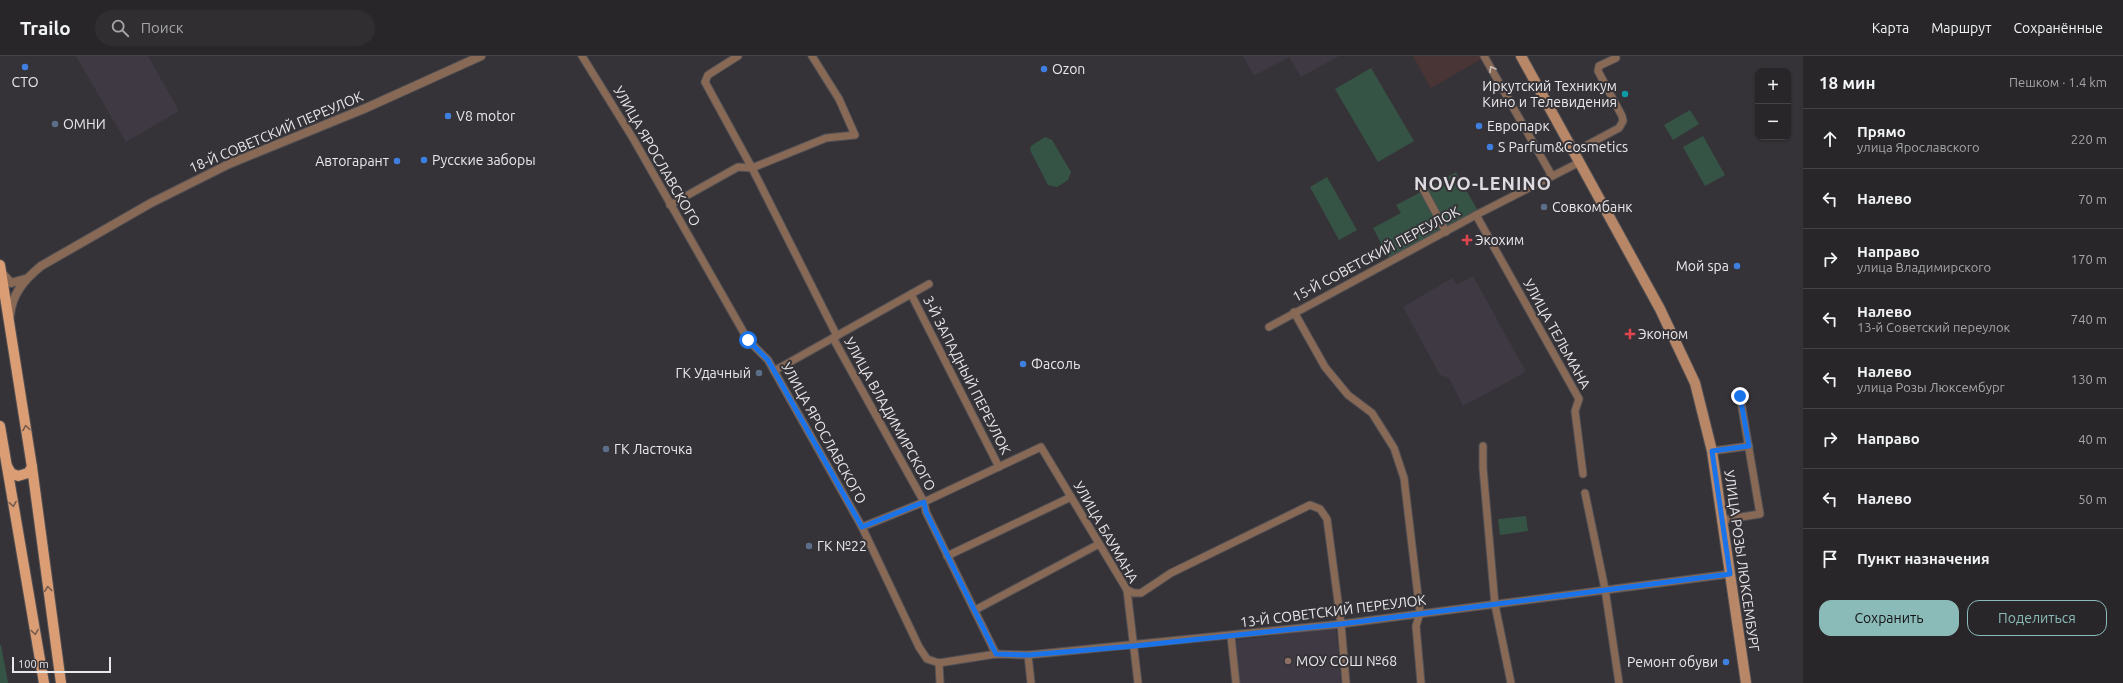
<!DOCTYPE html>
<html lang="ru">
<head>
<meta charset="utf-8">
<style>
  body { margin:0; font-family:Ubuntu,sans-serif; background:#302e31; color:#f1f3f6 }
  .controls { position:absolute; right:12px; top:12px; display:grid; overflow:hidden; border-radius:8px; box-shadow:0 1px 3px #0004 }
  .controls button { width:36px; height:36px; display:grid; place-items:center; padding:0; border:0; border-bottom:1px solid #444346; background:#282629; color:#f1f3f6; font:20px sans-serif }
  .scale { position:absolute; left:12px; bottom:10px; width:99px; box-sizing:border-box; padding-left:4px; border:2px solid #e9e7ea; border-top:0; font-size:11px; line-height:14px; white-space:nowrap; color:#e9e7ea; -webkit-text-stroke:3px #353337; paint-order:stroke }
  .stop { position:absolute; width:12px; height:12px; margin:-9px; border:3px solid #1a73e8; border-radius:50%; background:#fff }
  .stop.end { background:#1a73e8; border-color:#fff; box-shadow:0 1px 4px #0008 }
  .list { margin:0; padding:0; list-style:none }
  h2 { display:flex; justify-content:space-between; align-items:center; height:52px; margin:0; padding:0 16px; font-size:17px }
  h2 small { font-size:13px; font-weight:400; color:#a5a5a8 }
  .list li { display:grid; grid-template-columns:26px 1fr auto; gap:12px; align-items:center; box-sizing:border-box; height:60px; padding:0 16px; border-top:1px solid #444346 }
  .list b { display:block; font-size:15px; white-space:nowrap }
  .list p { margin:0; font-size:13px; white-space:nowrap; color:#a5a5a8 }
  .list em { font-size:13px; font-style:normal; color:#a5a5a8 }
  .actions { display:flex; gap:8px; padding:12px 16px }
  .actions a { flex:1; padding:9px 0; border:1px solid #8bbbb9; border-radius:12px; text-align:center; font-size:14px; color:#8bbbb9 }
  .actions .main { background:#8bbbb9; color:#111 }
  .icon { flex:none; width:22px; height:22px; fill:none; stroke:currentColor; stroke-width:2; stroke-linecap:round; stroke-linejoin:round }
  .map { position:relative; flex:none; width:1803px; height:627px; overflow:hidden }
  header { display:flex; align-items:center; gap:24px; box-sizing:border-box; height:56px; padding:0 20px; background:#282629; border-bottom:1px solid #444346 }
  header strong { font-size:19px }
  nav { display:flex; gap:22px; margin-inline-start:auto; font-size:14px }
  .search { width:280px; height:36px; background:#302e31; display:flex; align-items:center; gap:10px; box-sizing:border-box; padding:0 14px; border-radius:22px; color:#a5a5a8; font-size:15px }
  main { display:flex }
  aside { flex:1; background:#282629 }
  .map>svg:first-child { display:block }
  .commercial { fill:#4a3536 }
  .built { fill:#3e3943 }
  .green { fill:#355445 }
  .lines { fill:none; stroke-linecap:round; stroke-linejoin:round }
  .minor-casing { stroke:#525054; stroke-width:9 }
  .tertiary-casing { stroke:#525054; stroke-width:10 }
  .secondary-casing { stroke:#525054; stroke-width:12 }
  .primary-casing { stroke:#525054; stroke-width:12 }
  .minor { stroke:#886956; stroke-width:7 }
  .tertiary { stroke:#886956; stroke-width:8 }
  .secondary { stroke:#b78767; stroke-width:10 }
  .primary { stroke:#db9d74; stroke-width:10 }
  .oneway { stroke:#c7bbb6 }
  .oneway2 { stroke:#775d4f }
  .route { stroke:#1a73e8; stroke-width:5 }
  .shop-dot { fill:#3f7fe0; stroke:#353337; stroke-width:1.5 }
  .culture-dot { fill:#0f9aa8; stroke:#353337; stroke-width:1.5 }
  .service-dot { fill:#5c6f8a; stroke:#353337; stroke-width:1.5 }
  .health-dot { fill:#e0444e; stroke:#353337; stroke-width:1.5 }
  .education-dot { fill:#8d6e63; stroke:#353337; stroke-width:1.5 }
  .labels { text-anchor:middle; dominant-baseline:central; stroke-width:4; stroke-linejoin:round; paint-order:stroke }
  .poi-label { font-size:14px; fill:#e9e7ea; stroke:#353337; text-anchor:start }
  .street-label { font-size:14px; fill:#e9e7ea; stroke:#353337 }
  .district-label { font-size:18px; font-weight:bold; letter-spacing:1px; fill:#dedbe1; stroke:#353337 }
</style>
</head>
<body>
<header>
<strong>Trailo</strong>
<div class="search"><svg class="icon" aria-label="search" viewBox="0 0 24 24"><circle cx="10" cy="10" r="6"/><path d="M15 15l6 6"/></svg>Поиск</div>
<nav><a>Карта</a><a>Маршрут</a><a>Сохранённые</a></nav>
</header>
<main>
<div class="map">
<svg width="1803" height="627" viewBox="0 0 1803 627">
  <rect width="100%" height="100%" fill="#353337"/>
  <!-- commercial -->
  <polygon class="commercial" points="1413,0 1481,0 1483,2 1431,32"/>
  <!-- built -->
  <g class="built">
    <polygon points="76,0 148,0 179,55 126,86"/>
    <polygon points="1243,0 1339,0 1301,21 1289,1 1254,20"/>
    <polygon points="1473,220 1526,316 1463,350 1449,322 1440,319 1403,251 1452,222 1457,229"/>
    <polygon points="1336,572 1341,627 1240,627 1236,584"/>
  </g>
  <!-- green -->
  <g class="green">
    <polygon points="1371,12 1414,85 1378,106 1335,33"/>
    <polygon points="1690,54 1699,68 1673,84 1664,69"/>
    <polygon points="1703,80 1725,119 1705,130 1683,91"/>
    <polygon points="1045,81 1052,84 1071,116 1068,124 1057,131 1048,129 1030,94 1031,90"/>
    <polygon points="1456,116 1478,155 1448,171 1427,133"/>
    <polygon points="1327,121 1357,174 1339,184 1310,131"/>
    <polygon points="1421,136 1442,174 1389,202 1373,172 1401,157 1396,149"/>
    <polygon points="1526,460 1528,475 1500,479 1498,463"/>
    <polygon points="0,589 1,589 8,627 0,627"/>
  </g>
  <g class="lines">
    <defs>
      <g id="minor">
        <polyline points="582,0 634,84 748,284 768,304 862,471 919,591 927,603 939,607 996,598 1028,599 1341,568 1730,518"/>
        <polyline points="738,0 708,19 705,26 752,112 837,280"/>
        <polyline points="1484,0 1552,120"/>
        <polyline points="1574,96 1619,72 1623,65 1622,60 1598,15 1599,10 1616,2"/>
        <polyline points="1423,133 1446,176"/>
        <polyline points="670,149 738,111 752,112 826,82 855,79 839,43 812,0"/>
        <polyline points="1476,159 1579,343 1575,355 1583,418"/>
        <polyline points="911,238 999,411"/>
        <polyline points="1294,256 1325,311 1348,339 1372,357 1394,392 1404,422 1420,557 1416,570 1421,627"/>
        <polyline points="1269,271 1476,159 1580,106"/>
        <polyline points="833,282 924,446 926,456 996,598"/>
        <polyline points="774,315 929,228"/>
        <polyline points="1483,390 1483,412 1495,549 1511,627"/>
        <polyline points="1712,395 1749,390"/>
        <polyline points="1585,437 1605,533 1619,627"/>
        <polyline points="1722,464 1760,458 1740,340"/>
        <polyline points="862,471 924,446 1041,391 1127,534 1138,627"/>
        <polyline points="947,500 1071,441"/>
        <polyline points="1127,534 1134,537 1141,537 1171,517 1310,449 1320,453 1327,463 1341,568 1346,627"/>
        <polyline points="975,554 1099,488"/>
        <polyline points="1231,580 1236,627"/>
        <polyline points="1028,599 1031,627"/>
        <polyline points="939,607 940,627"/>
      </g>
      <g id="tertiary">
        <polyline points="2,217 11,227 25,223"/>
        <path d="M10,259C12,238 24,224 41,210L151,147L229,108L366,52L481,0"/>
      </g>
      <polyline id="secondary" points="1521,0 1660,253 1695,327 1712,395 1746,627"/>
      <g id="primary">
        <polyline points="0,209 32,411 61,627"/>
        <polyline points="0,370 44,627"/>
        <polyline points="7,410 11,417 18,420 28,417 32,411"/>
      </g>
    </defs>
    <!-- minor casing -->
    <use href="#minor" class="minor-casing"/>
    <!-- tertiary casing -->
    <use href="#tertiary" class="tertiary-casing"/>
    <!-- secondary casing -->
    <use href="#secondary" class="secondary-casing"/>
    <!-- primary casing -->
    <use href="#primary" class="primary-casing"/>
    <!-- minor -->
    <use href="#minor" class="minor"/>
    <!-- tertiary -->
    <use href="#tertiary" class="tertiary"/>
    <!-- secondary -->
    <use href="#secondary" class="secondary"/>
    <!-- primary -->
    <use href="#primary" class="primary"/>
  </g>
  <!-- one-way arrows -->
  <defs><path id="oneway-chevron" d="M-2-3.5L2.5 0L-2 3.5" fill="none" stroke-width="1.6" stroke-linecap="round" stroke-linejoin="round"/></defs>
  <use class="oneway" href="#oneway-chevron" transform="translate(1492 13) rotate(-120)"/>
  <g class="oneway2">
    <use href="#oneway-chevron" transform="translate(26 372) rotate(-99)"/>
    <use href="#oneway-chevron" transform="translate(13 448) rotate(81)"/>
    <use href="#oneway-chevron" transform="translate(48 533) rotate(-97)"/>
    <use href="#oneway-chevron" transform="translate(35 576) rotate(81)"/>
  </g>
  <g class="lines">
    <!-- route -->
    <polyline class="route" points="748,284 768,304 862,471 924,446 926,456 996,598 1028,599 1134,590 1341,568 1730,518 1712,395 1749,390 1740,340"/>
  </g>
  <!-- markers -->
  <g class="shop-dot">
    <circle cx="25" cy="11" r="4"/>
    <circle cx="1044" cy="13" r="4"/>
    <circle cx="448" cy="60" r="4"/>
    <circle cx="1479" cy="70" r="4"/>
    <circle cx="1490" cy="91" r="4"/>
    <circle cx="424" cy="104" r="4"/>
    <circle cx="397" cy="105" r="4"/>
    <circle cx="1737" cy="210" r="4"/>
    <circle cx="1023" cy="308" r="4"/>
    <circle cx="1726" cy="606" r="4"/>
  </g>
  <circle class="culture-dot" cx="1625" cy="38" r="4"/>
  <g class="service-dot">
    <circle cx="55" cy="68" r="4"/>
    <circle cx="1544" cy="151" r="4"/>
    <circle cx="759" cy="317" r="4"/>
    <circle cx="606" cy="393" r="4"/>
    <circle cx="809" cy="490" r="4"/>
  </g>
  <g class="health-dot">
    <path d="M1465 178h4v4h4v4h-4v4h-4v-4h-4v-4h4z"/>
    <path d="M1628 272h4v4h4v4h-4v4h-4v-4h-4v-4h4z"/>
  </g>
  <circle class="education-dot" cx="1288" cy="605" r="4"/>
  <g class="labels">
    <!-- poi labels -->
    <g class="poi-label">
      <text x="1052" y="13">Ozon</text>
      <text x="25" y="26" text-anchor="middle">СТО</text>
      <text x="1617" y="30" text-anchor="end">Иркутский Техникум<tspan x="1617" dy="16">Кино и Телевидения</tspan></text>
      <text x="456" y="60">V8 motor</text>
      <text x="63" y="68">ОМНИ</text>
      <text x="1487" y="70">Европарк</text>
      <text x="1498" y="91">S Parfum&amp;Cosmetics</text>
      <text x="432" y="104">Русские заборы</text>
      <text x="389" y="105" text-anchor="end">Автогарант</text>
      <text x="1552" y="151">Совкомбанк</text>
      <text x="1475" y="184">Экохим</text>
      <text x="1729" y="210" text-anchor="end">Мой spa</text>
      <text x="1638" y="278">Эконом</text>
      <text x="1031" y="308">Фасоль</text>
      <text x="751" y="317" text-anchor="end">ГК Удачный</text>
      <text x="614" y="393">ГК Ласточка</text>
      <text x="817" y="490">ГК №22</text>
      <text x="1296" y="605">МОУ СОШ №68</text>
      <text x="1718" y="606" text-anchor="end">Ремонт обуви</text>
    </g>
    <!-- street labels -->
    <g class="street-label">
      <text transform="translate(276 76) rotate(-23)">18-Й СОВЕТСКИЙ ПЕРЕУЛОК</text>
      <text transform="translate(657 100) rotate(60)">УЛИЦА ЯРОСЛАВСКОГО</text>
      <text transform="translate(1376 198) rotate(-28)">15-Й СОВЕТСКИЙ ПЕРЕУЛОК</text>
      <text transform="translate(1557 278) rotate(61)">УЛИЦА ТЕЛЬМАНА</text>
      <text transform="translate(967 319) rotate(63)">3-Й ЗАПАДНЫЙ ПЕРЕУЛОК</text>
      <text transform="translate(890 358) rotate(61)">УЛИЦА ВЛАДИМИРСКОГО</text>
      <text transform="translate(824 377) rotate(61)">УЛИЦА ЯРОСЛАВСКОГО</text>
      <text transform="translate(1106 476) rotate(60)">УЛИЦА БАУМАНА</text>
      <text transform="translate(1742 505) rotate(82)">УЛИЦА РОЗЫ ЛЮКСЕМБУРГ</text>
      <text transform="translate(1333 555) rotate(-7)">13-Й СОВЕТСКИЙ ПЕРЕУЛОК</text>
    </g>
    <!-- district labels -->
    <g class="district-label">
      <text x="1483" y="127">NOVO-LENINO</text>
    </g>
  </g>
</svg>
<div class="controls">
<button>+</button>
<button>−</button>
</div>
<div class="scale">100 m</div>
<div class="stop" style="left:748px;top:284px"></div>
<div class="stop end" style="left:1740px;top:340px"></div>
</div>
<aside>
<h2>18 мин<small>Пешком · 1.4 km</small></h2>
<ul class="list">
<li><svg class="icon" aria-label="ahead" viewBox="0 0 24 24"><path d="M12 20V5M6 11l6-6 6 6"/></svg><div><b>Прямо</b><p>улица Ярославского</p></div><em>220 m</em></li>
<li><svg class="icon" aria-label="left" viewBox="0 0 24 24"><path d="M17 20v-9H6M10 6l-5 5 5 5"/></svg><div><b>Налево</b></div><em>70 m</em></li>
<li><svg class="icon" aria-label="right" viewBox="0 0 24 24"><path d="M7 20v-9h11M14 6l5 5-5 5"/></svg><div><b>Направо</b><p>улица Владимирского</p></div><em>170 m</em></li>
<li><svg class="icon" aria-label="left" viewBox="0 0 24 24"><path d="M17 20v-9H6M10 6l-5 5 5 5"/></svg><div><b>Налево</b><p>13-й Советский переулок</p></div><em>740 m</em></li>
<li><svg class="icon" aria-label="left" viewBox="0 0 24 24"><path d="M17 20v-9H6M10 6l-5 5 5 5"/></svg><div><b>Налево</b><p>улица Розы Люксембург</p></div><em>130 m</em></li>
<li><svg class="icon" aria-label="right" viewBox="0 0 24 24"><path d="M7 20v-9h11M14 6l5 5-5 5"/></svg><div><b>Направо</b></div><em>40 m</em></li>
<li><svg class="icon" aria-label="left" viewBox="0 0 24 24"><path d="M17 20v-9H6M10 6l-5 5 5 5"/></svg><div><b>Налево</b></div><em>50 m</em></li>
<li><svg class="icon" aria-label="arrive" viewBox="0 0 24 24"><path d="M6 21V4h12l-3 4 3 4H6"/></svg><div><b>Пункт назначения</b></div></li>
</ul>
<div class="actions"><a class="main">Сохранить</a><a>Поделиться</a></div>
</aside>
</main>
</body>
</html>
